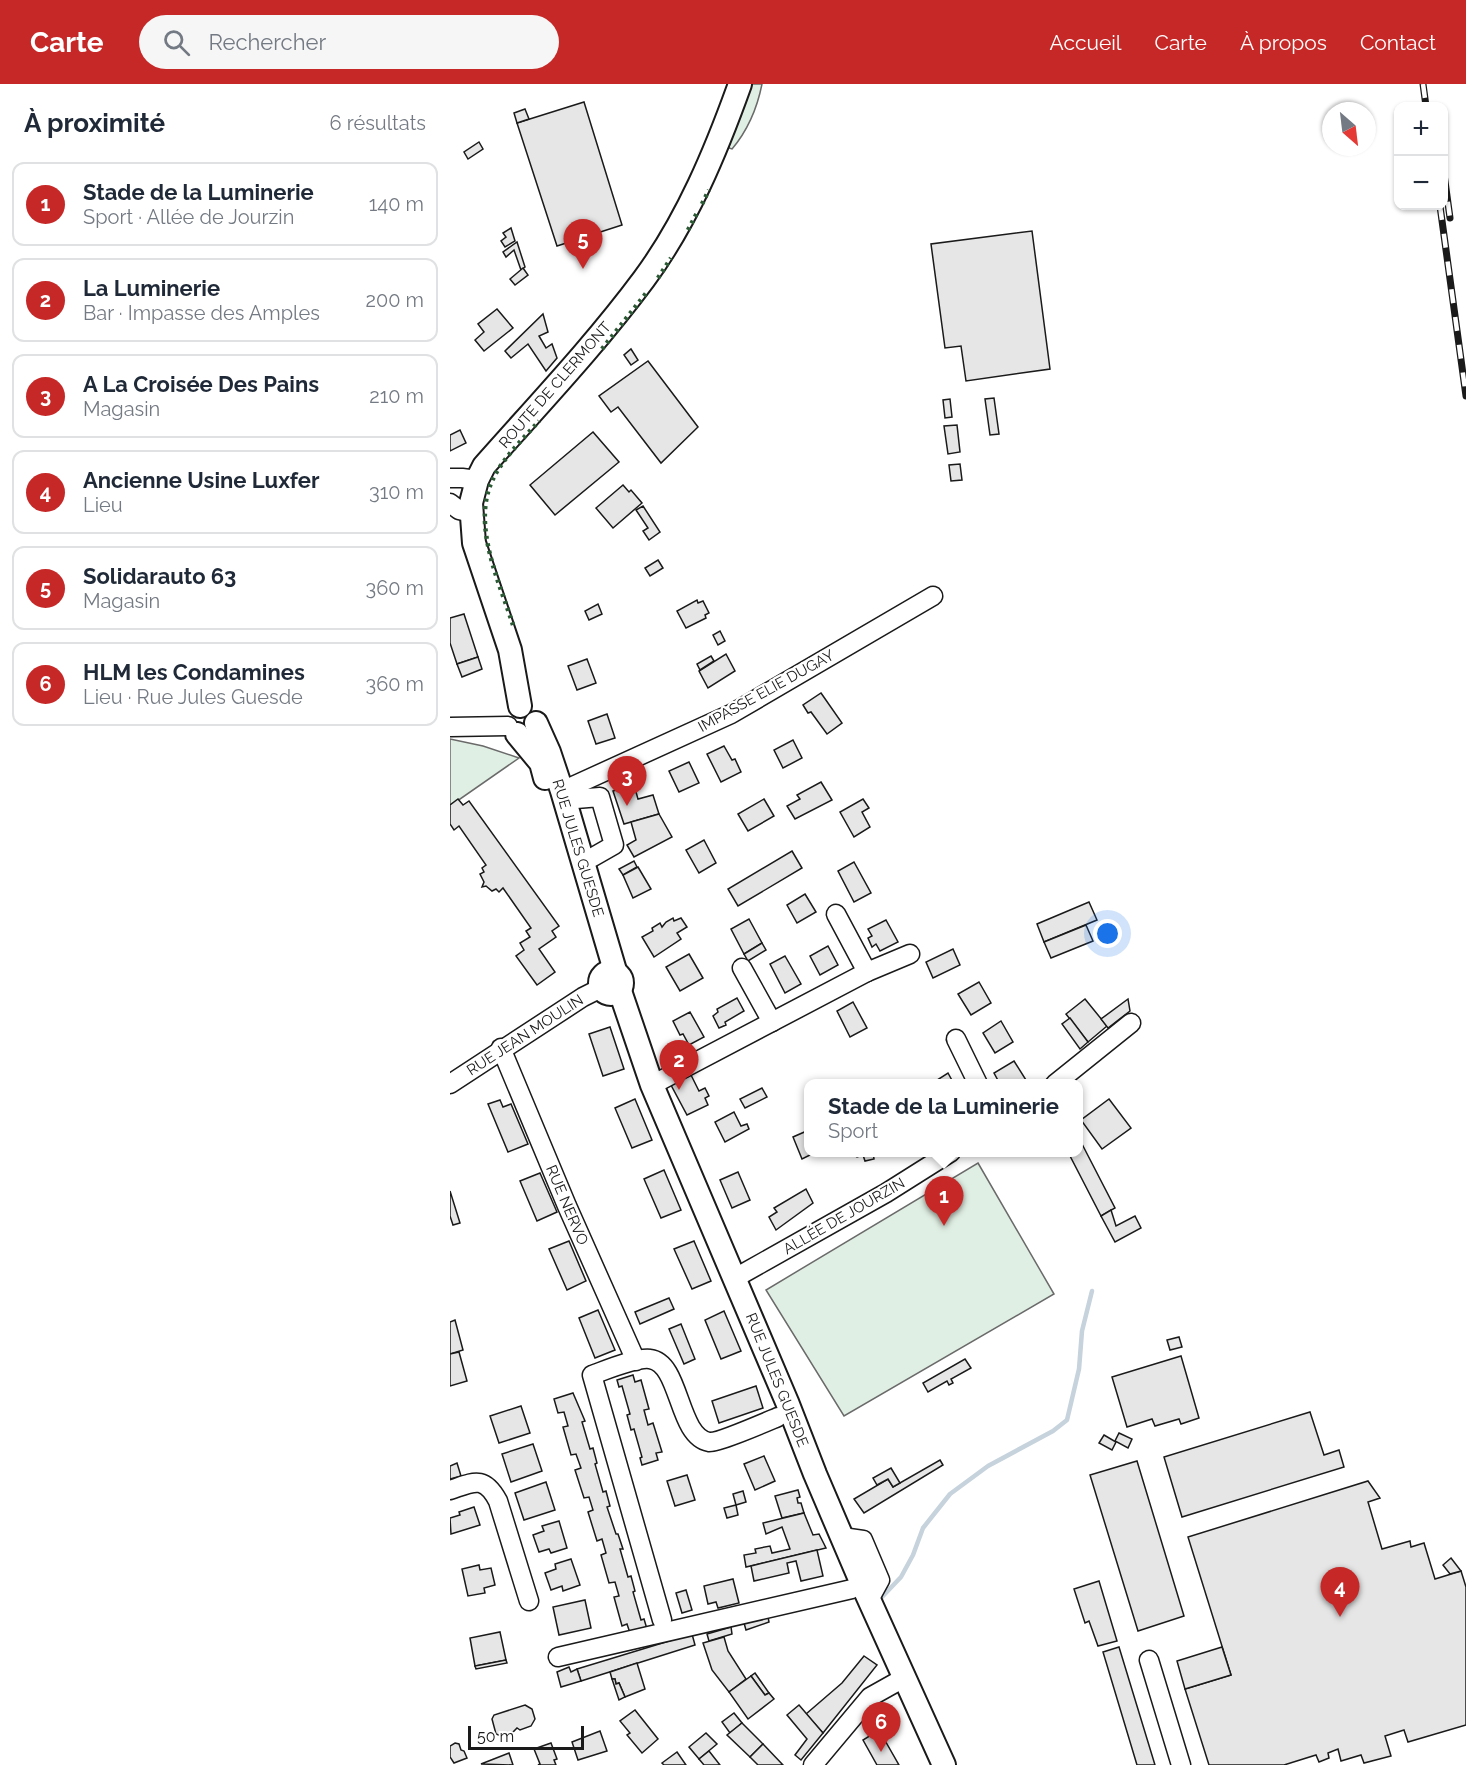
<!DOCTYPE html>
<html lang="fr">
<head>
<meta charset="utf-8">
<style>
  body { margin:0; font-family:Raleway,sans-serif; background:#f6f6f7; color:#1f2937 }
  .controls { position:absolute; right:18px; top:18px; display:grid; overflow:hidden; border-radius:12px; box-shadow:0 2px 4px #0004 }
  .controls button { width:54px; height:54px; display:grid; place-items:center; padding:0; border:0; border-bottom:2px solid #e0e1e3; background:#fff; color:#1f2937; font:30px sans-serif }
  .compass { position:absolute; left:872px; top:18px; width:54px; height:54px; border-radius:50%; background:#fff; box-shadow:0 2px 4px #0004; rotate:152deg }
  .scale { position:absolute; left:18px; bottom:15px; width:116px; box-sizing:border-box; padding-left:6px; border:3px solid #1a1a1a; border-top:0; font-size:16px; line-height:21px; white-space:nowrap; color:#1a1a1a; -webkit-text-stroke:4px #fff; paint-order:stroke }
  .you { position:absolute; left:658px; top:850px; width:21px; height:21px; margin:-15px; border:4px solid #fff; border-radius:50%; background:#1a73e8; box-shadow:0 0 0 9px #1a73e833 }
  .badge { display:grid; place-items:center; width:39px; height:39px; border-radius:50%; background:#c62828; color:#fff; font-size:20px; font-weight:700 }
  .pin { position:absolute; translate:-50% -50px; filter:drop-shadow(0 2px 3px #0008) }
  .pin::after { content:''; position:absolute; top:32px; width:21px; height:18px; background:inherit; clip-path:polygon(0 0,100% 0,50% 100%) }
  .popup { position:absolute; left:354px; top:995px; width:279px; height:78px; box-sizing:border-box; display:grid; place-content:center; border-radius:12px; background:#fff; filter:drop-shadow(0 2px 4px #0005); font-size:20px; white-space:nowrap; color:#747a83 }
  .popup b { font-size:22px; color:#1f2937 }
  .popup::after { content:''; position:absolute; left:50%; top:100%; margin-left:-12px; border:12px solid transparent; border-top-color:#fff }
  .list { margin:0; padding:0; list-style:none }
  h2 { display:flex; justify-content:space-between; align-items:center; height:78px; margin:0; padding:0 24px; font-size:26px }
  h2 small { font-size:20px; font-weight:400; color:#747a83 }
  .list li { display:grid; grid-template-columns:39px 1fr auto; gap:18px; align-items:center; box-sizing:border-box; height:84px; margin:0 12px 12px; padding:0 12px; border:2px solid #e0e1e3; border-radius:12px }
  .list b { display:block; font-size:22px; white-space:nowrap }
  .list p { margin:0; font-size:20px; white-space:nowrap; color:#747a83 }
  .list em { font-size:20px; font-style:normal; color:#747a83 }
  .icon { flex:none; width:33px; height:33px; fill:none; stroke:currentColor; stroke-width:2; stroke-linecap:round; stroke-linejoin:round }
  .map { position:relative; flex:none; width:1016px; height:1681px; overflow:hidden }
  header { display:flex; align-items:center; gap:36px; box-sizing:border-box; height:84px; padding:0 30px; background:#c62828; color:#fff }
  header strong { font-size:28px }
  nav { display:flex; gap:33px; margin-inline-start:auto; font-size:21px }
  .search { width:420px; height:54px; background:#f6f6f7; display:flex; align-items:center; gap:15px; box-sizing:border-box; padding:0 21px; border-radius:33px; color:#747a83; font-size:22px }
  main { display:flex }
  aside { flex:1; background:#fff }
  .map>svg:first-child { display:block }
  .green { fill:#e0efe3; stroke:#6a6a6a; stroke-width:1.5 }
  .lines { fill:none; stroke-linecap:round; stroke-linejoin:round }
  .stream { stroke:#c6d2dc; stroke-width:4.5 }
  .building { fill:#e6e6e6; stroke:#1a1a1a; stroke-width:1.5 }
  .minor-casing { stroke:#1a1a1a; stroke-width:21 }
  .major-casing { stroke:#1a1a1a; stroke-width:26 }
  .minor { stroke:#fff; stroke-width:18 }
  .major { stroke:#fff; stroke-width:22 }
  .rail-casing { stroke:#1a1a1a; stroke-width:7 }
  .rail { stroke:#fff; stroke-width:4.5; stroke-dasharray:14; stroke-linecap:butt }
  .hedge { stroke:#2b5a34; stroke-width:4.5; stroke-dasharray:3 4.5; stroke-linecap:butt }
  .labels { text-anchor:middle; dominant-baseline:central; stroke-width:4.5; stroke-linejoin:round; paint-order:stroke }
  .street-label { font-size:15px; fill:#1a1a1a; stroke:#fff }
</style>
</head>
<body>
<header>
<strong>Carte</strong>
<div class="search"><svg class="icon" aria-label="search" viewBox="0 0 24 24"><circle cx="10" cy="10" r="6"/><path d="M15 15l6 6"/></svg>Rechercher</div>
<nav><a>Accueil</a><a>Carte</a><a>À propos</a><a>Contact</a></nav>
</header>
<main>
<aside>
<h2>À proximité<small>6 résultats</small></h2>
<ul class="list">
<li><span class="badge">1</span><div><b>Stade de la Luminerie</b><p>Sport · Allée de Jourzin</p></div><em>140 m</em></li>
<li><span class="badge">2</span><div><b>La Luminerie</b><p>Bar · Impasse des Amples</p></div><em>200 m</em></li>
<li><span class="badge">3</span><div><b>A La Croisée Des Pains</b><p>Magasin</p></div><em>210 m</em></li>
<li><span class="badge">4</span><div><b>Ancienne Usine Luxfer</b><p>Lieu</p></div><em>310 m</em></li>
<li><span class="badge">5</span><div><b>Solidarauto 63</b><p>Magasin</p></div><em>360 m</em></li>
<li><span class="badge">6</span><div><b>HLM les Condamines</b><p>Lieu · Rue Jules Guesde</p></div><em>360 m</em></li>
</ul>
</aside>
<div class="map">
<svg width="1016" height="1681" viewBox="0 0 1016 1681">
  <rect width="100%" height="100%" fill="#fff"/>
  <!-- green -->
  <g class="green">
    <path d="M302,0H312C307,25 298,46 282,65L279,64V59Z"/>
    <polygon points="0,655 33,662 69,674 0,722"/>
    <polygon points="528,1079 604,1210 394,1332 316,1206"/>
  </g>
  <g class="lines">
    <!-- stream -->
    <polyline class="stream" points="432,1513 451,1493 463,1471 473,1444 500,1410 538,1382 603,1347 617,1336 629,1285 632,1247 642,1207"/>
  </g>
  <!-- building -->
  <g class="building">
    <polygon points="134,18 172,141 107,162 67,39"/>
    <polygon points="75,25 79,35 67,39 64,29"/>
    <polygon points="29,58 33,65 18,75 14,68"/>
    <polygon points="61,144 65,157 55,163 51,157 56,153 53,149"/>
    <polygon points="582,147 600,285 516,297 511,262 495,264 481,160"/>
    <polygon points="67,158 75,183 71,186 64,166 56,173 53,168"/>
    <polygon points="73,184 78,191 65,201 60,195"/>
    <polygon points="47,225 63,244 34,267 25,256 34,248 28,240"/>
    <polygon points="93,230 98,248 89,252 96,264 102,260 107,274 96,287 78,260 61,274 55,267"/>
    <polygon points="181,265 188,276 181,281 174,271"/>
    <polygon points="198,277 248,343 211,379 168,323 161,328 149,312"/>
    <polygon points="544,314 549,350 540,351 535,315"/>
    <polygon points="500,315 502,333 495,334 493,316"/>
    <polygon points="507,341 510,368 498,370 494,342"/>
    <polygon points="10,346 16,359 0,367 0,351"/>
    <polygon points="143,348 169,378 105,431 80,401"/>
    <polygon points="510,380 512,396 501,397 499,381"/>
    <polygon points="173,401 179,408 181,406 192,419 163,444 146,424"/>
    <polygon points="193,422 210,448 199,456 193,447 198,444 186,426"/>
    <polygon points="208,476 213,484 200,492 195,484"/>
    <polygon points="247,516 248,519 253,517 259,529 255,531 256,534 236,544 227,527"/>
    <polygon points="148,520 152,530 139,536 135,527"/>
    <polygon points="14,530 28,573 7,580 0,559 0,534"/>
    <polygon points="270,547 275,557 268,561 263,551"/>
    <polygon points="276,570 285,587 258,604 249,587"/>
    <polygon points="261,572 264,577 250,586 247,580"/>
    <polygon points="28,573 32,585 12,593 7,580"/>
    <polygon points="137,575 146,599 127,606 118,582"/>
    <polygon points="371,609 392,639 377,650 361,628 358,629 353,621"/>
    <polygon points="157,630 165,654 146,660 138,637"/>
    <polygon points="343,656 352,674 333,684 324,666"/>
    <polygon points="274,662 282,676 285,675 291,688 271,698 257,670"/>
    <polygon points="239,678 249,699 229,708 219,687"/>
    <polygon points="371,698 382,716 345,735 337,722 350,715 347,711"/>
    <polygon points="184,701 188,715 203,711 209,730 174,740 163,707"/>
    <polygon points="8,715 13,721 19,717 109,842 102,847 106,853 89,865 105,888 87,901 66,872 74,866 70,859 80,853 76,847 81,844 53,804 49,808 46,805 42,807 36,802 32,803 34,798 30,790 34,788 32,784 36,781 9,742 4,746 0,740 0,721"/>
    <polygon points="314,715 324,732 298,747 288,730"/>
    <polygon points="413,715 419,724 412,728 420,743 404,753 390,728"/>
    <polygon points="209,730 222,753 184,773 177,761 186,756 181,738"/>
    <polygon points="254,756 266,779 249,789 236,766"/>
    <polygon points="342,767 352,784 288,822 278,805"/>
    <polygon points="184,777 187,783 173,791 169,785"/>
    <polygon points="404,778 421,809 404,818 388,787"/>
    <polygon points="188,783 201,805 183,814 173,791"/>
    <polygon points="355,810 366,828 347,839 337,821"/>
    <polygon points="639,818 647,836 594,858 587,840"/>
    <polygon points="223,834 224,837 231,834 237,843 227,849 231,855 204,873 192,853 203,847 202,844 210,839 212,843 216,838"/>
    <polygon points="299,835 312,859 294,870 281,845"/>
    <polygon points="436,836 448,858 430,867 426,860 422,863 418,854 422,852 418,845"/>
    <polygon points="636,841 643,857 601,874 594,858"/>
    <polygon points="312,859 316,866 298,877 294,870"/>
    <polygon points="378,862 388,881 370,891 360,872"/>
    <polygon points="503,865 510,881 483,894 476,878"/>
    <polygon points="239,870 253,894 230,907 216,883"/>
    <polygon points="335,872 351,900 335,909 320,880"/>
    <polygon points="529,898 541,919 521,931 508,910"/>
    <polygon points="287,914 294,927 275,938 276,941 269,944 263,932 268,928 267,925"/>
    <polygon points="635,915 657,942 638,958 616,930"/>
    <polygon points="678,915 680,927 658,944 651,935"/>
    <polygon points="403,918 417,944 400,953 387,927"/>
    <polygon points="240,928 254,953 239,961 233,950 230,951 223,937"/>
    <polygon points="620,934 638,958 630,965 612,940"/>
    <polygon points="551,937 563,958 545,969 533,949"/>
    <polygon points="160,943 174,985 153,992 139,950"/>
    <polygon points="564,977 576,996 570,1000 550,1000 544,989"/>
    <polygon points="498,989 504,1000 485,1000 484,998"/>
    <polygon points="241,991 249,1007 255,1004 259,1012 255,1014 258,1021 237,1031 221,1001"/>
    <polygon points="312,1004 317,1013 295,1024 290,1015"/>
    <polygon points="185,1015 202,1056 182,1064 165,1024"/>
    <polygon points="659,1015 681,1044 652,1065 631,1036"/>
    <polygon points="50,1016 53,1023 61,1020 78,1060 58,1068 38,1020"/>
    <polygon points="284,1028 291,1042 297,1040 299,1045 275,1058 265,1038"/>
    <polygon points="359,1046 359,1068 366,1068 352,1075 343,1053"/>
    <polygon points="632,1060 665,1124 651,1132 618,1068 629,1068 629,1061"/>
    <polygon points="403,1068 423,1068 424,1075 415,1077 413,1071 407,1073 402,1070"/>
    <polygon points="214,1086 231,1126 211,1134 194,1095"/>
    <polygon points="288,1088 300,1116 282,1124 270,1096"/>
    <polygon points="90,1089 107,1128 87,1137 70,1097"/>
    <polygon points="356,1105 363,1119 326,1146 319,1133 327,1128 324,1124"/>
    <polygon points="0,1107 10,1139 3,1141 0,1132"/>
    <polygon points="661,1126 666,1142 685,1132 691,1144 665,1158 651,1132"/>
    <polygon points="119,1157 136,1197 117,1206 99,1165"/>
    <polygon points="244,1157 261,1197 242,1205 224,1165"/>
    <polygon points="219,1214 224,1225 190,1240 185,1228"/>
    <polygon points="148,1226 165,1266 145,1274 129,1234"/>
    <polygon points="274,1227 291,1267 271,1275 255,1236"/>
    <polygon points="5,1236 13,1266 0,1270 0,1238"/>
    <polygon points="231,1240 245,1275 234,1280 219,1245"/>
    <polygon points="729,1253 732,1263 720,1266 717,1256"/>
    <polygon points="9,1268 17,1297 0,1302 0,1270"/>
    <polygon points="731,1272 749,1334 731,1340 729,1335 705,1342 702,1335 677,1343 662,1293"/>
    <polygon points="515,1275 521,1284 501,1295 503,1299 499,1301 497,1297 478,1308 473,1299"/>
    <polygon points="183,1291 185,1298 191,1296 199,1325 194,1326 198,1341 203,1339 212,1368 206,1369 208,1376 192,1381 190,1374 192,1373 184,1345 181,1346 177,1331 180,1330 172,1302 169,1303 167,1296"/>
    <polygon points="306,1302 313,1324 269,1339 262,1317"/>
    <polygon points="123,1309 135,1337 132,1338 140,1365 143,1364 147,1379 145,1380 153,1408 156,1407 160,1422 157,1423 166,1450 168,1450 173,1465 170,1465 178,1493 181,1492 185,1507 183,1508 191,1536 194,1535 197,1545 180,1549 177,1540 172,1542 164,1513 169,1512 165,1498 159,1499 151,1471 156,1469 152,1455 147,1457 138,1428 143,1426 139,1413 134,1414 125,1386 131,1384 126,1370 121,1371 113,1343 118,1342 114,1328 108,1329 104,1315"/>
    <polygon points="71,1322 80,1349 49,1359 40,1332"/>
    <polygon points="860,1328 874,1371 889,1366 894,1383 732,1433 714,1373"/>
    <polygon points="669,1349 682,1355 678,1364 665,1357"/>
    <polygon points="654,1351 666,1358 662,1366 649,1359"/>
    <polygon points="83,1360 92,1387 61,1398 52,1370"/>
    <polygon points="314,1372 325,1397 305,1406 294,1380"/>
    <polygon points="490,1376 493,1381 414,1429 404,1415 438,1395 443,1403"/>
    <polygon points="687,1377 734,1532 688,1547 640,1391"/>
    <polygon points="7,1379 11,1392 0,1395 0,1382"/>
    <polygon points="441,1384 450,1399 443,1403 438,1395 427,1401 423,1394"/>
    <polygon points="237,1391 245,1416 225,1422 217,1397"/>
    <polygon points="918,1397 930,1414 918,1418 932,1465 960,1457 961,1463 974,1459 985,1495 1011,1487 1016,1503 1016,1641 958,1658 954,1646 935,1652 941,1672 914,1679 911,1671 891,1677 888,1665 878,1669 879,1674 869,1678 866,1671 834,1681 759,1681 735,1605 781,1591 738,1453"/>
    <polygon points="96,1398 105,1426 74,1436 65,1409"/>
    <polygon points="348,1406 350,1413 347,1414 348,1419 351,1419 354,1429 332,1434 325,1412"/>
    <polygon points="293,1407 296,1418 286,1421 283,1410"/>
    <polygon points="286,1421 288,1431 277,1434 274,1424"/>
    <polygon points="24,1423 30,1441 1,1450 0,1434 10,1431 9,1428"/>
    <polygon points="354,1429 363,1451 369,1450 376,1464 296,1483 294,1471 306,1469 305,1465 320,1462 322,1469 340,1465 332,1443 316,1450 313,1439"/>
    <polygon points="109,1437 117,1464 101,1469 99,1465 89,1468 83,1451 94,1447 92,1442"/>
    <polygon points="367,1466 373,1492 351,1497 346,1477 337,1479 339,1489 304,1497 301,1482"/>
    <polygon points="1001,1474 1011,1487 1000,1490 993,1481"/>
    <polygon points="121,1475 130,1501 113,1507 112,1502 101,1506 95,1489 106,1485 105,1480"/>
    <polygon points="29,1481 30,1486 41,1484 45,1501 34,1504 35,1509 18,1512 12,1485"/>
    <polygon points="283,1495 289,1519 268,1524 266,1518 258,1520 254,1502"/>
    <polygon points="649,1497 667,1557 648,1562 639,1537 635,1539 624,1505"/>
    <polygon points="236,1506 242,1526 232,1529 226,1509"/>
    <polygon points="135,1516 141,1544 109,1551 103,1523"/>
    <polygon points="318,1533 319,1538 296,1546 294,1539"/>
    <polygon points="281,1543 282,1550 259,1557 257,1550"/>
    <polygon points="50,1548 56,1576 25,1582 20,1554"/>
    <polygon points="242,1550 245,1561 131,1597 127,1585"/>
    <polygon points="274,1553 278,1567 296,1595 279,1608 262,1586 253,1559"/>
    <polygon points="669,1563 705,1681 687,1681 653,1568"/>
    <polygon points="772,1563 781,1591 735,1605 727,1577"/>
    <polygon points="414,1572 427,1581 373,1649 356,1630 392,1599"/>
    <polygon points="56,1576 57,1579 26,1585 25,1582"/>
    <polygon points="187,1579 195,1605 175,1613 169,1599 166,1600 165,1595 162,1595 160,1588"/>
    <polygon points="119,1583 121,1588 127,1585 131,1597 111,1603 107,1588"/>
    <polygon points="305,1589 319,1609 315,1611 301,1592"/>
    <polygon points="301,1592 315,1611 319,1609 324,1615 298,1635 279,1608"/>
    <polygon points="162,1595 165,1595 166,1600 169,1599 175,1613 169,1616"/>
    <polygon points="75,1621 82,1625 85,1635 81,1642 70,1646 67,1644 63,1648 51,1652 46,1650 42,1635 44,1631"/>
    <polygon points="349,1621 373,1649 351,1676 345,1671 357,1655 337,1631"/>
    <polygon points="185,1626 208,1655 192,1669 177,1651 180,1649 170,1637"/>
    <polygon points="284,1629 292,1639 280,1649 272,1638"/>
    <polygon points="292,1639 313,1660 300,1673 277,1651"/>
    <polygon points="429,1646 449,1681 427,1681 413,1656"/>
    <polygon points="150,1647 157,1667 128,1676 122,1658"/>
    <polygon points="256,1649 267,1660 249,1675 239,1663"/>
    <polygon points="5,1659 9,1660 11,1666 14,1667 17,1674 4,1679 0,1673 0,1662"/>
    <polygon points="101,1659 107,1675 104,1676 106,1681 88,1681 90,1680 84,1665"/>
    <polygon points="313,1660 333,1681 308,1681 300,1673"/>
    <polygon points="259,1667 270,1681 254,1681 249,1675"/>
    <polygon points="227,1668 236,1681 214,1681 212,1679"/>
    <polygon points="59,1669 63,1681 31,1680"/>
  </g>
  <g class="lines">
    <defs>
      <g id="minor">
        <polyline points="0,394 12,394 27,396"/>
        <polyline points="0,419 9,426 22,429"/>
        <polyline points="0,643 58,642"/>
        <polyline points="112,707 281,630 483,512"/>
        <polyline points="115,718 126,715 150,713 164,761 143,773 132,777"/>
        <polyline points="386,830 417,888"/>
        <polyline points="292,884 322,938"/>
        <polyline points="506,955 528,1000"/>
        <polyline points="51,964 117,1122 186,1277"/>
        <polyline points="0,1000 133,913 151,904"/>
        <polyline points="605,1000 681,939"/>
        <polyline points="202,1001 417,888 460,870"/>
        <polyline points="285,1194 436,1109 501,1068"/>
        <path d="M0,1406C24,1398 34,1391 48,1417L79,1517"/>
        <polyline points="392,1453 413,1456 430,1496 419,1516"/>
        <path d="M212,1536L142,1291C156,1286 187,1273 200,1275C231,1279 227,1352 259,1358C268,1359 316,1338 328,1333"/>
        <polyline points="108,1573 402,1505"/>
        <polyline points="699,1576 731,1681"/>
        <polyline points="363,1681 420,1613 445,1599"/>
      </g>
      <g id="major">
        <path d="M70,622L60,566L24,459L21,419L27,396L34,382C88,321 145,261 194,195C237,137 266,67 290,0"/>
        <polyline points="86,639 99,668 112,707 166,890"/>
        <polyline points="67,650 91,679 95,694"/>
        <circle cx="161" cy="899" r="11"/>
        <polyline points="170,907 202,1001 337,1318 365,1390 412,1500 494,1681"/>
      </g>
    </defs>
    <!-- minor casing -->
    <use href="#minor" class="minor-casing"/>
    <!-- major casing -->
    <use href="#major" class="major-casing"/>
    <!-- minor -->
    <use href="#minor" class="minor"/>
    <!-- major -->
    <use href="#major" class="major"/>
    <defs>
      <g id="rail">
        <polyline points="973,0 976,22"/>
        <polyline points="994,90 1000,134"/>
        <polyline points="990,122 1016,312"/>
      </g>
    </defs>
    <!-- rail casing -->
    <use href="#rail" class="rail-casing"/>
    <!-- rail -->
    <use href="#rail" class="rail"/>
    <!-- hedge -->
    <g class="hedge">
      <polyline points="252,120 259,106"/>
      <polyline points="238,146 248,127"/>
      <polyline points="208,194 221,174"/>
      <polyline points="152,265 197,208"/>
      <path d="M63,541C49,497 21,440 43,395C53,374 73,355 89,337"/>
    </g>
  </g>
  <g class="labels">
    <!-- street labels -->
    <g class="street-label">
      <text transform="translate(105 301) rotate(-49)">ROUTE DE CLERMONT</text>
      <text transform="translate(316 607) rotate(-29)">IMPASSE ELIE DUGAY</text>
      <text transform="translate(128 764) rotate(73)">RUE JULES GUESDE</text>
      <text transform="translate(75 951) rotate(-33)">RUE JEAN MOULIN</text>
      <text transform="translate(117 1121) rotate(67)">RUE NERVO</text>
      <text transform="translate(394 1132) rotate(-30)">ALLÉE DE JOURZIN</text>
      <text transform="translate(327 1296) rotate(68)">RUE JULES GUESDE</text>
    </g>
  </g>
</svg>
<div class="controls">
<button>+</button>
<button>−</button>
</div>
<svg class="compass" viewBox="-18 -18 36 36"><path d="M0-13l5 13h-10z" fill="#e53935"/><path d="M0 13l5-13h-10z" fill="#747a83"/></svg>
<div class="scale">50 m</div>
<div class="you"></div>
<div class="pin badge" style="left:494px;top:1142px">1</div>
<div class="popup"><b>Stade de la Luminerie</b>Sport</div>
<div class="pin badge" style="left:229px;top:1006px">2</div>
<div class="pin badge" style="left:177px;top:722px">3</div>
<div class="pin badge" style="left:890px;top:1533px">4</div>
<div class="pin badge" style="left:133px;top:185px">5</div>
<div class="pin badge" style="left:431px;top:1668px">6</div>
</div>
</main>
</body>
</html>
